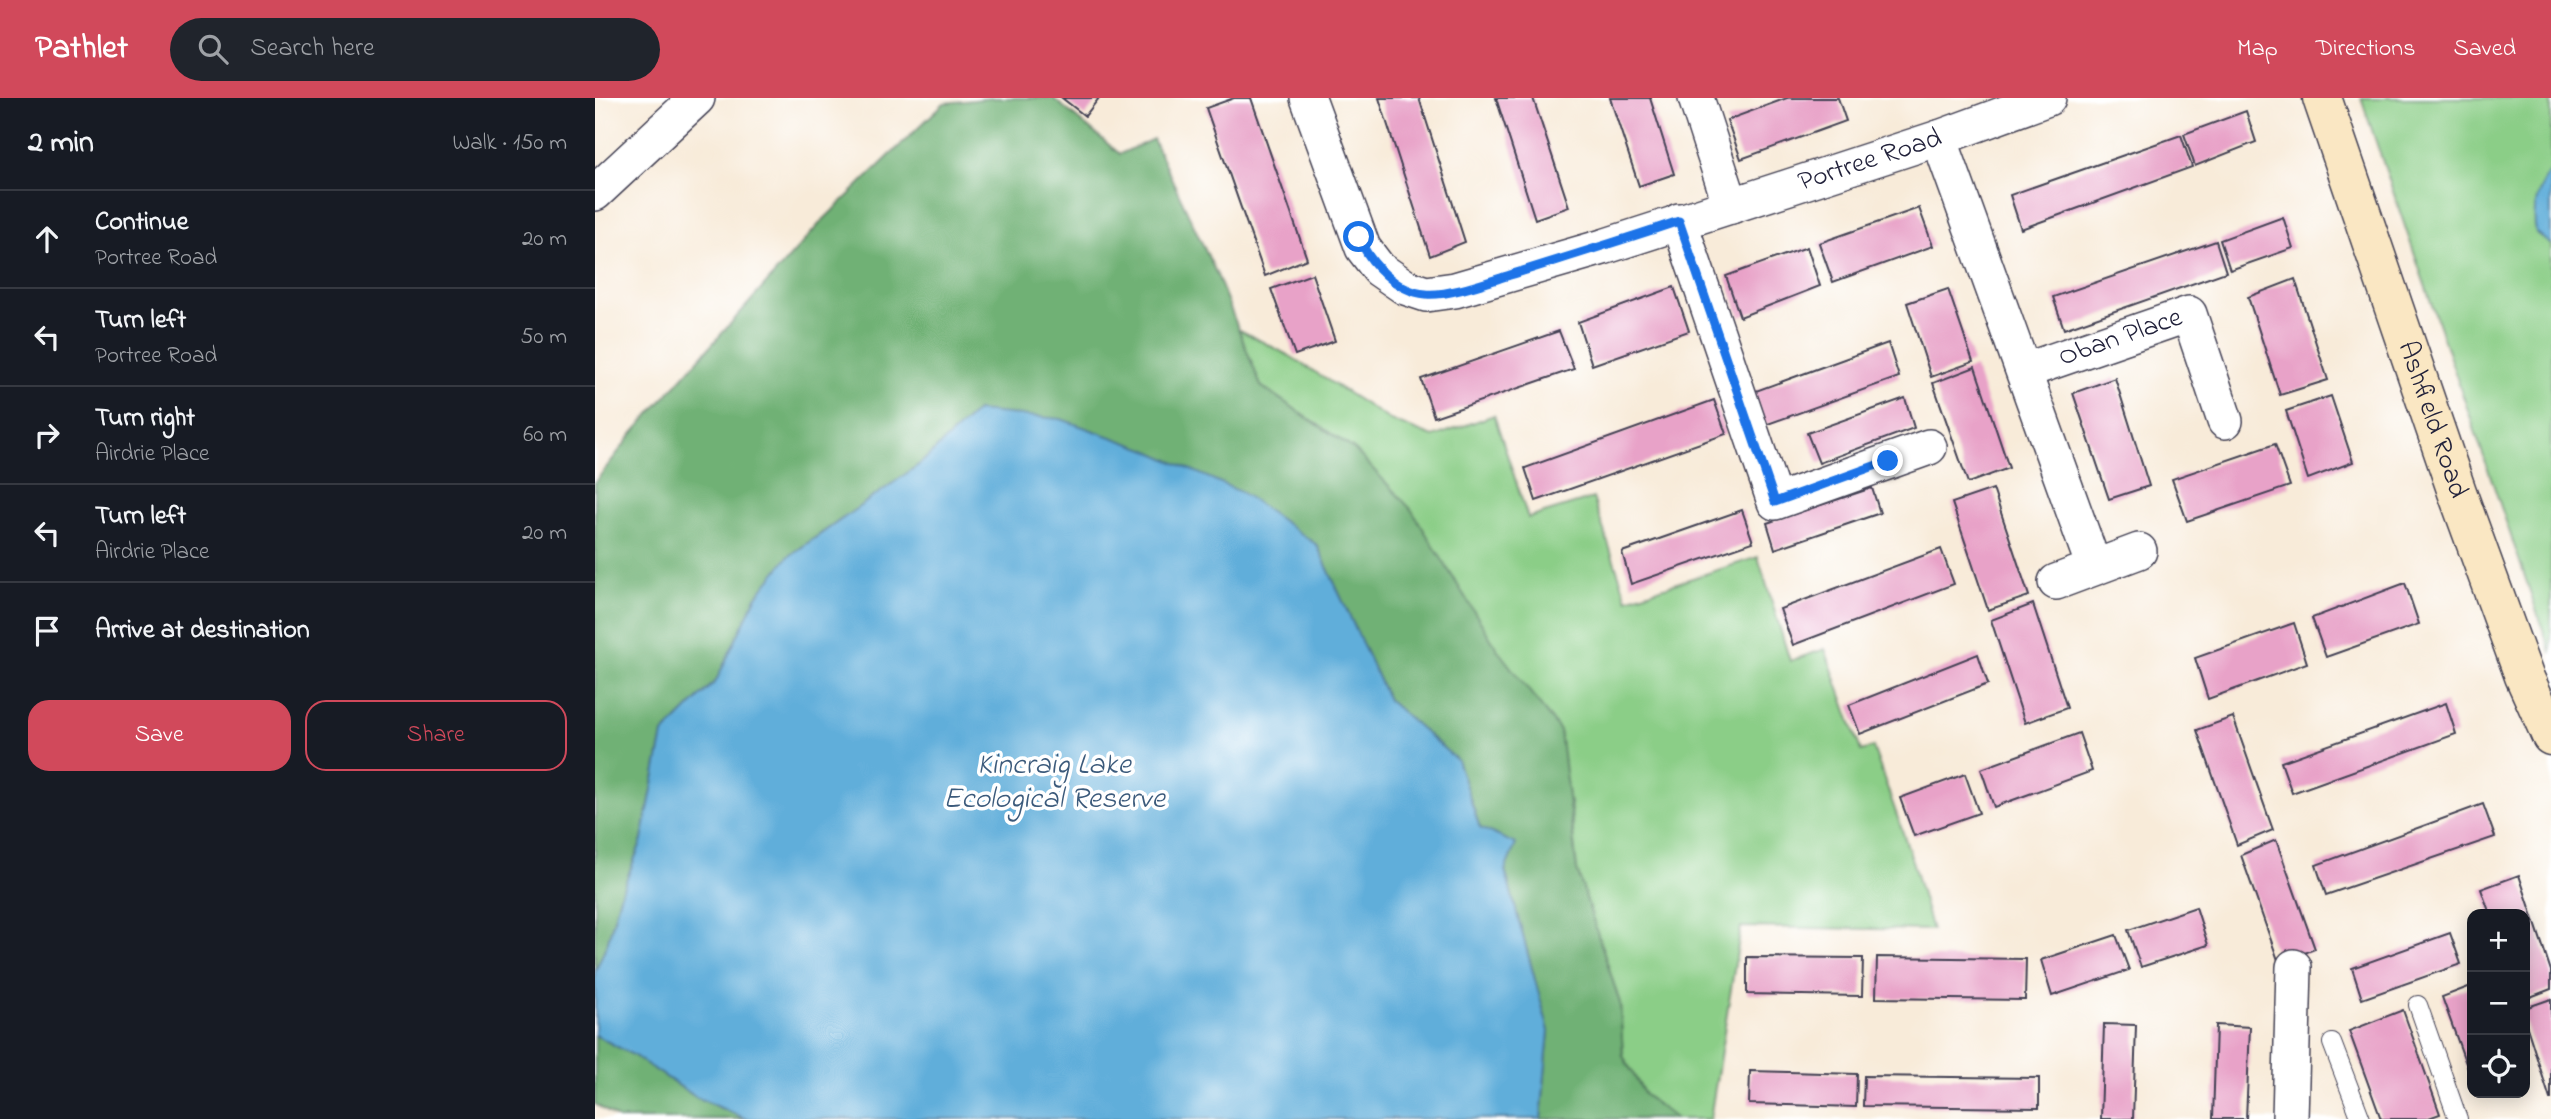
<!DOCTYPE html>
<html lang="en">
<head>
<meta charset="utf-8">
<style>
  body { margin:0; font-family:"Indie Flower",sans-serif; background:#20242c; color:#f1f3f6 }
  .controls { position:absolute; right:21px; bottom:21px; display:grid; overflow:hidden; border-radius:14px; box-shadow:0 4px 18px #0003 }
  .controls button { width:63px; height:63px; display:grid; place-items:center; padding:0; border:0; border-bottom:2px solid #363941; background:#171b24; color:#f1f3f6; font:35px sans-serif }
  .stop { position:absolute; width:21px; height:21px; margin:-16px; border:5px solid #1a73e8; border-radius:50%; background:#fff }
  .stop.end { background:#1a73e8; border-color:#fff; box-shadow:0 2px 7px #0008 }
  .list { margin:0; padding:0; list-style:none }
  h2 { display:flex; justify-content:space-between; align-items:center; height:91px; margin:0; padding:0 28px; font-size:30px }
  h2 small { font-size:23px; font-weight:400; color:#9ea1a6 }
  .list li { display:grid; grid-template-columns:46px 1fr auto; gap:21px; align-items:center; box-sizing:border-box; height:98px; padding:0 28px; border-top:2px solid #363941 }
  .list b { display:block; font-size:26px; white-space:nowrap }
  .list p { margin:0; font-size:23px; white-space:nowrap; color:#9ea1a6 }
  .list em { font-size:23px; font-style:normal; color:#9ea1a6 }
  .actions { display:flex; gap:14px; padding:21px 28px }
  .actions a { flex:1; padding:16px 0; border:2px solid #d1495b; border-radius:21px; text-align:center; font-size:24px; color:#d1495b }
  .actions .main { background:#d1495b; color:#fff }
  .icon { flex:none; width:38px; height:38px; fill:none; stroke:currentColor; stroke-width:2; stroke-linecap:round; stroke-linejoin:round }
  .map { position:relative; flex:none; width:1956px; height:1021px; overflow:hidden }
  header { display:flex; align-items:center; gap:42px; box-sizing:border-box; height:98px; padding:0 35px; background:#d1495b; color:#fff }
  header strong { font-size:33px }
  nav { display:flex; gap:38px; margin-inline-start:auto; font-size:24px }
  .search { width:490px; height:63px; background:#20242c; display:flex; align-items:center; gap:18px; box-sizing:border-box; padding:0 24px; border-radius:38px; color:#9ea1a6; font-size:26px }
  main { display:flex }
  aside { flex:1; background:#171b24 }
  .map>svg:first-child { display:block }
  .green { fill:#8bce87; stroke:#567861; stroke-width:2 }
  .forest { fill:#70b174; stroke:#496a58; stroke-width:2 }
  .water { fill:#60aeda; stroke:#41688a; stroke-width:2 }
  .building { fill:#e8a2c8 }
  .lines { fill:none; stroke-linecap:round; stroke-linejoin:round }
  .lane-casing { stroke:#424053; stroke-width:20 }
  .street-casing { stroke:#424053; stroke-width:38 }
  .secondary-casing { stroke:#424053; stroke-width:41 }
  .lane { stroke:#fff; stroke-width:18 }
  .street { stroke:#fff; stroke-width:35 }
  .secondary { stroke:#fae7c3; stroke-width:38 }
  .route { stroke:#1a73e8; stroke-width:9 }
  .labels { text-anchor:middle; dominant-baseline:central; stroke-width:7; stroke-linejoin:round; paint-order:stroke }
  .street-label { font-size:28px; fill:#22223b; stroke:#fff }
  .water-label { font-size:30px; font-style:italic; fill:#3b5a7b; stroke:#fff }
</style>
</head>
<body>
<header>
<strong>Pathlet</strong>
<div class="search"><svg class="icon" aria-label="search" viewBox="0 0 24 24"><circle cx="10" cy="10" r="6"/><path d="M15 15l6 6"/></svg>Search here</div>
<nav><a>Map</a><a>Directions</a><a>Saved</a></nav>
</header>
<main>
<aside>
<h2>2 min<small>Walk · 150 m</small></h2>
<ul class="list">
<li><svg class="icon" aria-label="ahead" viewBox="0 0 24 24"><path d="M12 20V5M6 11l6-6 6 6"/></svg><div><b>Continue</b><p>Portree Road</p></div><em>20 m</em></li>
<li><svg class="icon" aria-label="left" viewBox="0 0 24 24"><path d="M17 20v-9H6M10 6l-5 5 5 5"/></svg><div><b>Turn left</b><p>Portree Road</p></div><em>50 m</em></li>
<li><svg class="icon" aria-label="right" viewBox="0 0 24 24"><path d="M7 20v-9h11M14 6l5 5-5 5"/></svg><div><b>Turn right</b><p>Airdrie Place</p></div><em>60 m</em></li>
<li><svg class="icon" aria-label="left" viewBox="0 0 24 24"><path d="M17 20v-9H6M10 6l-5 5 5 5"/></svg><div><b>Turn left</b><p>Airdrie Place</p></div><em>20 m</em></li>
<li><svg class="icon" aria-label="arrive" viewBox="0 0 24 24"><path d="M6 21V4h12l-3 4 3 4H6"/></svg><div><b>Arrive at destination</b></div></li>
</ul>
<div class="actions"><a class="main">Save</a><a>Share</a></div>
</aside>
<div class="map">
<svg width="1956" height="1021" viewBox="0 0 1956 1021">
  <rect width="100%" height="100%" fill="#fff"/>
  <filter id="ink" filterUnits="userSpaceOnUse"><feTurbulence type="fractalNoise" baseFrequency=".0143" numOctaves="2"/><feDisplacementMap in="SourceGraphic" scale="14" xChannelSelector="R" yChannelSelector="G"/><feConvolveMatrix kernelMatrix="1 2 1 2 8 2 1 2 1" color-interpolation-filters="sRGB"/></filter>
  <filter id="wash" filterUnits="userSpaceOnUse"><feTurbulence type="fractalNoise" baseFrequency=".00686" numOctaves="4" result="noise"/><feDisplacementMap in="SourceGraphic" scale="28" xChannelSelector="R" yChannelSelector="G"/><feGaussianBlur stdDeviation="1.57" result="paint"/><feColorMatrix in="noise" values="0 0 0 0 0 0 0 0 0 0 0 0 0 0 0 0 0 1.4 0 .05"/><feComposite in="paint" operator="in"/></filter>
  <g filter="url(#wash)">
    <rect width="100%" height="100%" fill="#f8ebd9"/>
    <!-- green -->
    <g class="green">
      <polygon points="1766,0 1956,0 1956,555"/>
      <polygon points="643,231 695,258 795,322 838,339 899,317 933,420 998,400 1032,501 1163,459 1195,563 1230,551 1266,653 1278,649 1314,752 1337,832 1146,829 1115,1021 1081,1021 1050,997 1028,958 1025,906 982,772 975,704 904,554 760,352 666,288"/>
    </g>
    <!-- forest -->
    <g class="forest">
      <polygon points="398,0 458,0 525,56 558,41 622,177 666,288 760,352 816,411 904,554 965,633 982,772 1025,905 1028,958 1050,997 1081,1021 946,1021 954,933 910,772 885,730 862,662 793,602 722,447 382,313 325,366 193,459 121,583 68,636 47,742 25,798 13,843 0,874 0,384 38,335 227,123 349,5"/>
      <polygon points="0,937 38,957 101,999 151,1021 23,1021 0,1006"/>
    </g>
    <!-- water -->
    <g class="water">
      <path d="M1956,73V146H1955L1941,135C1937,113 1942,91 1956,73Z"/>
      <polygon points="382,313 466,321 550,351 646,394 722,447 793,602 862,662 885,730 921,746 910,772 954,933 946,1021 151,1021 101,999 38,957 0,937 0,874 13,843 25,798 47,742 68,636 121,583 161,499 193,459 325,366"/>
    </g>
    <g id="blocks">
      <!-- building -->
      <g class="building">
        <polygon points="467,0 504,0 490,18"/>
        <polygon points="639,0 656,0 712,161 670,178 611,10"/>
        <polygon points="784,0 824,0 870,144 835,158"/>
        <polygon points="901,0 938,0 974,109 940,121"/>
        <polygon points="1015,0 1055,0 1079,76 1044,88"/>
        <polygon points="1192,0 1243,0 1251,23 1146,61 1132,22"/>
        <polygon points="1651,13 1661,44 1600,68 1589,36"/>
        <polygon points="1586,37 1597,69 1426,131 1415,97"/>
        <polygon points="1324,110 1338,148 1238,184 1224,145"/>
        <polygon points="1688,119 1698,150 1635,172 1625,142"/>
        <polygon points="1621,143 1631,174 1469,231 1458,199"/>
        <polygon points="1212,149 1225,188 1145,219 1131,178"/>
        <polygon points="717,176 740,243 700,257 676,191"/>
        <polygon points="1700,181 1733,282 1685,297 1653,199"/>
        <polygon points="1079,189 1094,233 997,267 983,224"/>
        <polygon points="1353,191 1378,264 1336,279 1312,205"/>
        <polygon points="964,233 979,271 839,319 826,281"/>
        <polygon points="1293,245 1304,279 1170,327 1158,294"/>
        <polygon points="1380,269 1414,370 1373,385 1338,285"/>
        <polygon points="1520,280 1554,388 1514,401 1478,295"/>
        <polygon points="1736,298 1758,364 1713,381 1691,313"/>
        <polygon points="1310,300 1319,330 1224,365 1212,335"/>
        <polygon points="1119,302 1131,336 941,403 930,370"/>
        <polygon points="1680,346 1695,388 1592,423 1577,381"/>
        <polygon points="1277,390 1285,415 1180,451 1172,425"/>
        <polygon points="1398,391 1434,498 1393,512 1357,405"/>
        <polygon points="1147,412 1158,444 1036,486 1027,454"/>
        <polygon points="1346,451 1359,486 1198,547 1185,511"/>
        <polygon points="1810,485 1824,526 1731,559 1717,520"/>
        <polygon points="1438,506 1472,610 1430,625 1396,522"/>
        <polygon points="1699,525 1712,565 1613,601 1600,560"/>
        <polygon points="1383,556 1393,586 1265,636 1254,607"/>
        <polygon points="1851,605 1861,636 1697,695 1686,664"/>
        <polygon points="1638,619 1678,732 1642,747 1602,632"/>
        <polygon points="1484,635 1497,673 1399,709 1386,671"/>
        <polygon points="1370,676 1384,715 1319,738 1305,700"/>
        <polygon points="1888,706 1900,739 1731,797 1721,767"/>
        <polygon points="1681,742 1720,851 1684,865 1646,757"/>
        <polygon points="1924,777 1956,873 1956,891 1930,901 1930,816 1895,816 1886,791"/>
        <polygon points="1601,809 1613,847 1546,869 1533,832"/>
        <polygon points="1855,835 1866,866 1767,901 1757,870"/>
        <polygon points="1521,837 1534,872 1457,898 1446,862"/>
        <polygon points="1152,859 1268,860 1267,898 1152,896"/>
        <polygon points="1282,859 1431,861 1430,902 1281,900"/>
        <polygon points="1876,888 1877,973 1874,974 1847,899"/>
        <polygon points="1956,901 1956,1001 1955,1001 1930,923 1930,910"/>
        <polygon points="1808,912 1845,1016 1831,1021 1786,1021 1754,933"/>
        <polygon points="1509,926 1541,927 1538,1021 1506,1021"/>
        <polygon points="1621,927 1655,929 1651,1021 1618,1021"/>
        <polygon points="1155,973 1262,976 1261,1009 1154,1006"/>
        <polygon points="1269,978 1444,980 1444,1010 1268,1008"/>
      </g>
    </g>
  </g>
  <g filter="url(#ink)">
    <use href="#blocks" fill-opacity="0" stroke="#424053" stroke-width="2"/>
    <g class="lines">
      <defs>
        <g id="lane">
          <polyline points="1823,907 1863,1021"/>
          <polyline points="1737,945 1766,1021"/>
        </g>
        <g id="street">
          <path id="s1" d="M713,0L768,150L784,171L810,189L831,196L860,192L1008,149L1197,88L1344,40L1453,0"/>
          <polyline points="1101,0 1136,108"/>
          <polyline points="1344,40 1499,469"/>
          <polyline points="0,95 102,0"/>
          <polyline points="1084,123 1180,404 1334,349"/>
          <path id="s2" d="M1429,273L1594,216L1630,323"/>
          <polyline points="1461,484 1544,453"/>
          <polyline points="1695,1021 1699,869"/>
        </g>
        <g id="secondary">
          <path id="s3" d="M1727,0L1862,394L1929,578L1956,638"/>
        </g>
      </defs>
      <!-- lane casing -->
      <use href="#lane" class="lane-casing"/>
      <!-- street casing -->
      <use href="#street" class="street-casing"/>
      <!-- secondary casing -->
      <use href="#secondary" class="secondary-casing"/>
      <!-- lane -->
      <use href="#lane" class="lane"/>
      <!-- street -->
      <use href="#street" class="street"/>
      <!-- secondary -->
      <use href="#secondary" class="secondary"/>
    </g>
  </g>
  <g class="lines" filter="url(#ink)">
    <!-- route -->
    <path class="route" d="M764,139C774,165 802,194 831,196C854,198 892,184 915,177C972,159 1028,142 1084,123L1180,404L1293,363"/>
  </g>
  <g class="labels">
    <!-- street labels -->
    <g class="street-label">
      <text stroke="none"><textPath href="#s1" startOffset="704">Portree Road</textPath></text>
      <text stroke="none"><textPath href="#s2" startOffset="102">Oban Place</textPath></text>
      <text stroke="none"><textPath href="#s3" startOffset="340">Ashfield Road</textPath></text>
    </g>
    <!-- water labels -->
    <g class="water-label">
      <text x="459" y="668">Kincraig Lake<tspan x="459" dy="34">Ecological Reserve</tspan></text>
    </g>
  </g>
</svg>
<div class="controls">
<button>+</button>
<button>−</button>
<button><svg class="icon" aria-label="locate" viewBox="0 0 24 24"><circle cx="12" cy="12" r="6"/><path d="M12 2v4M12 18v4M2 12h4M18 12h4"/></svg></button>
</div>
<div class="stop" style="left:764px;top:139px"></div>
<div class="stop end" style="left:1293px;top:363px"></div>
</div>
</main>
</body>
</html>
